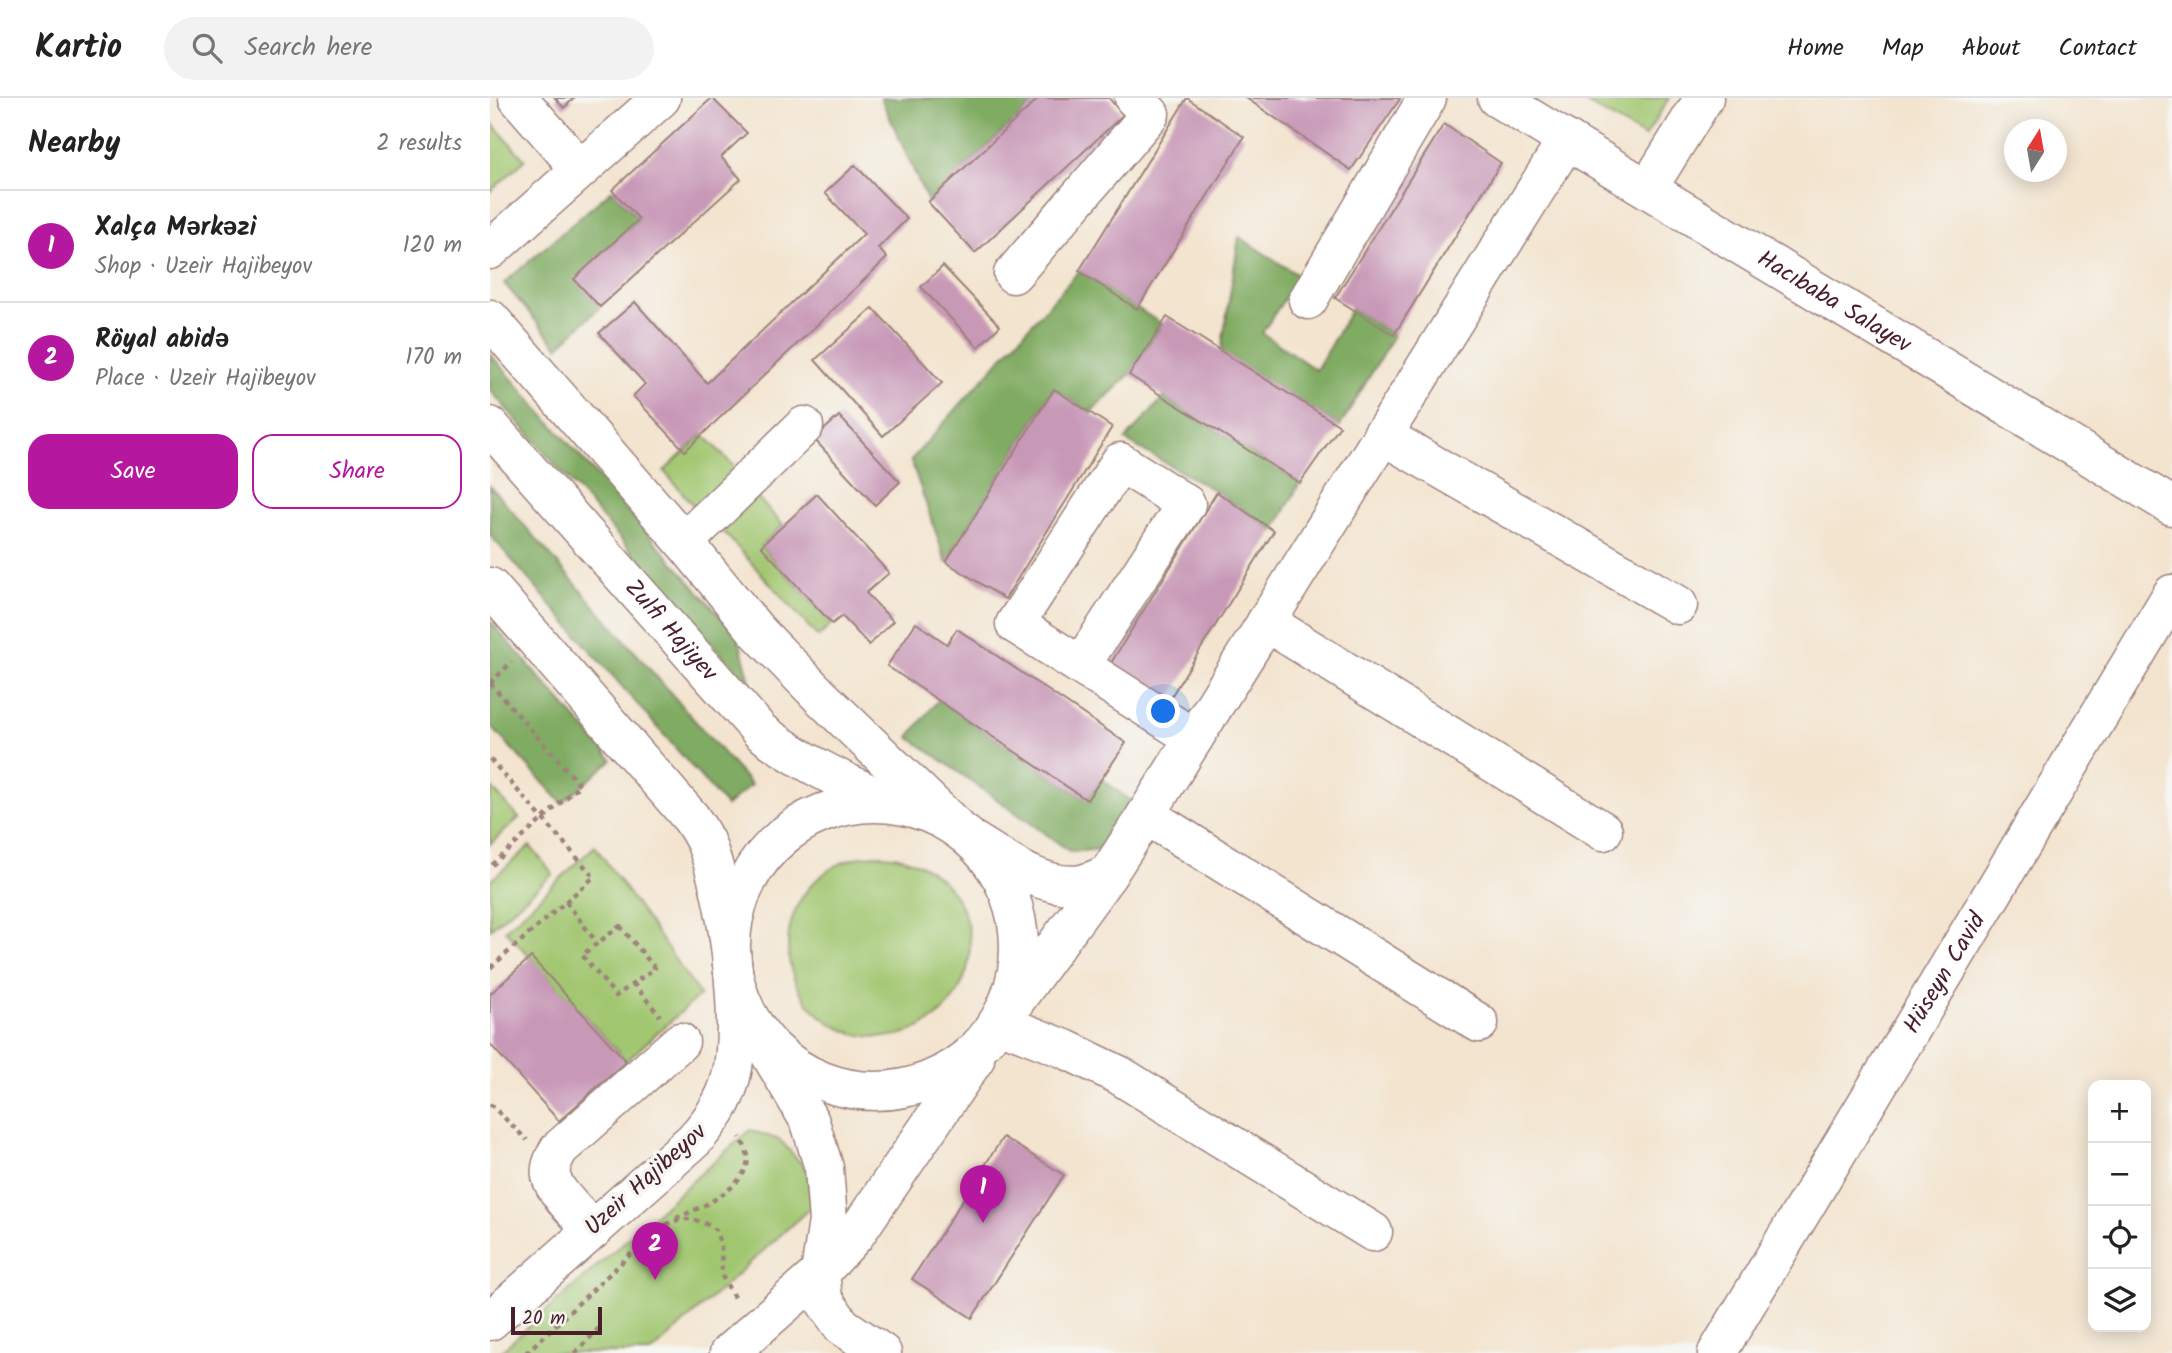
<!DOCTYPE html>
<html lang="en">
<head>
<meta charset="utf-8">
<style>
  body { margin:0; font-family:Kalam,sans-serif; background:#f2f2f2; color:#222 }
  .controls { position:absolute; right:21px; bottom:21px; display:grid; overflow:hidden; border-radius:14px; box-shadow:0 4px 18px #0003 }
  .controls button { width:63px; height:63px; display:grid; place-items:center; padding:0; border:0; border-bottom:2px solid #e0e0e0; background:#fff; color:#222; font:35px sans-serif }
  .compass { position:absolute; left:1514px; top:21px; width:63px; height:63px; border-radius:50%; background:#fff; box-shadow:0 4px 18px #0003; rotate:11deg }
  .scale { position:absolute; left:21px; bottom:18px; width:91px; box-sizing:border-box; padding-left:7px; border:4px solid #4a1f2b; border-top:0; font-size:19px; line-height:24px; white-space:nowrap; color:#4a1f2b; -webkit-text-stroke:5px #f6f6f2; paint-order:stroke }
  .you { position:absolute; left:674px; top:614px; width:24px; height:24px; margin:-18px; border:5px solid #fff; border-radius:50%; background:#1a73e8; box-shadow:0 0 0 10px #1a73e833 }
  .badge { display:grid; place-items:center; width:46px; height:46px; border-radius:50%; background:#b5179e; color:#fff; font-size:23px; font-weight:700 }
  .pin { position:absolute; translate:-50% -58px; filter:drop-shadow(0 2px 4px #0008) }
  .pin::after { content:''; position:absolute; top:37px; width:24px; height:21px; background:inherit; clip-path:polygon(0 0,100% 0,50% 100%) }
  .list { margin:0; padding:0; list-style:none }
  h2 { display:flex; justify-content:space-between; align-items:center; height:91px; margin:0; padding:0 28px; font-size:30px }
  h2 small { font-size:23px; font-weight:400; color:#767676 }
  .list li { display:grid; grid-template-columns:46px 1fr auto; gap:21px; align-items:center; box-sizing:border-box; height:112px; padding:0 28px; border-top:2px solid #e0e0e0 }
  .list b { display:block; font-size:26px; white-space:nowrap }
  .list p { margin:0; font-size:23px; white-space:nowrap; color:#767676 }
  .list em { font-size:23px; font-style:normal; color:#767676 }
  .actions { display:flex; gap:14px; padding:21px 28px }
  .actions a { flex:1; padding:16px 0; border:2px solid #b5179e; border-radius:21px; text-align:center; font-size:24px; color:#b5179e }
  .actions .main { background:#b5179e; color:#fff }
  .icon { flex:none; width:38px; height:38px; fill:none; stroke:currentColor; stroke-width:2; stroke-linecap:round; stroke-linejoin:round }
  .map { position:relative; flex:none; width:1682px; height:1255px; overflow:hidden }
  header { display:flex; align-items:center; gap:42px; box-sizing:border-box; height:98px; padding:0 35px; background:#fff; border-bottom:2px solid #e0e0e0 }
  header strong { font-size:33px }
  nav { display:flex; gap:38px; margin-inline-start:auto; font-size:24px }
  .search { width:490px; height:63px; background:#f2f2f2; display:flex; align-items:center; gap:18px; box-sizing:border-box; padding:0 24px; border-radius:38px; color:#767676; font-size:26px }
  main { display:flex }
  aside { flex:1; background:#fff }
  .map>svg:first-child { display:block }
  .green { fill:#a1c670; stroke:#76724e; stroke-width:2 }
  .forest { fill:#80ab62; stroke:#656546; stroke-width:2 }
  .building { fill:#c899b7 }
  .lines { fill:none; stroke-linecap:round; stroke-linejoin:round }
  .minor-casing { stroke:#9e827d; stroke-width:41 }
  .major-casing { stroke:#9e827d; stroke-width:41 }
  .path { stroke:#9e827d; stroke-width:4.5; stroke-dasharray:5 5; stroke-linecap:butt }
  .minor { stroke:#fff; stroke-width:38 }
  .major { stroke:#fff; stroke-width:38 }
  .labels { text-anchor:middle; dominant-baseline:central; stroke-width:7; stroke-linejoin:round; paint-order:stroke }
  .street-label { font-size:24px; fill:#4a1f2b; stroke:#f6f6f2 }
</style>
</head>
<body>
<header>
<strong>Kartio</strong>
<div class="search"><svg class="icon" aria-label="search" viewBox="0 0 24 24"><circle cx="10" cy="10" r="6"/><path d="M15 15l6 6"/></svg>Search here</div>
<nav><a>Home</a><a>Map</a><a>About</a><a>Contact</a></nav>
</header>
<main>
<aside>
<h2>Nearby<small>2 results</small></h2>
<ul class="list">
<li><span class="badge">1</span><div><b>Xalça Mərkəzi</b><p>Shop · Uzeir Hajibeyov</p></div><em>120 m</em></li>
<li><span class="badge">2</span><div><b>Röyal abidə</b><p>Place · Uzeir Hajibeyov</p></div><em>170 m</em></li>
</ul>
<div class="actions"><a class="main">Save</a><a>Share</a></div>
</aside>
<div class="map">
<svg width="1682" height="1255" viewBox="0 0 1682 1255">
  <rect width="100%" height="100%" fill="#f6f6f2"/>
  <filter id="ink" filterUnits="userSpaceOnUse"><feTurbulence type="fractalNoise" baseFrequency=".0143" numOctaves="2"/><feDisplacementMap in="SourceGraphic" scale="14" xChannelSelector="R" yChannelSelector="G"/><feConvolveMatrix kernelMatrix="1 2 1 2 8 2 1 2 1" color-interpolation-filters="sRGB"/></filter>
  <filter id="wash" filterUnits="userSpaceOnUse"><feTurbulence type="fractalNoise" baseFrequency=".00686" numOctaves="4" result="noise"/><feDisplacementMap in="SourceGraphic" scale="28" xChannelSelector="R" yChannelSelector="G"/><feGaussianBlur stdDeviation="1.57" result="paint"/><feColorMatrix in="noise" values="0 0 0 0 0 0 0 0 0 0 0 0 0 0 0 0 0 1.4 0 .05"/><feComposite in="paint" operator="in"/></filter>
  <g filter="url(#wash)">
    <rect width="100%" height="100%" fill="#f3e4cf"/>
    <!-- green -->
    <g class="green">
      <polygon points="1088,0 1179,0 1155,39"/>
      <polygon points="0,23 35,62 0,94"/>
      <polygon points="213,336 250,375 208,413 174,373"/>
      <polygon points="263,395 293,427 271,448 342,526 328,539 230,430"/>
      <polygon points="0,688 29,720 0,746"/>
      <polygon points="40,748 63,776 0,831 0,783"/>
      <polygon points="105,748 210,897 136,963 15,832"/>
      <circle cx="389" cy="848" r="91"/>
      <polygon points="260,1032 290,1042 318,1073 321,1109 161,1255 9,1255"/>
    </g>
    <!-- forest -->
    <g class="forest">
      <polygon points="391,0 549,0 438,104"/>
      <polygon points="122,92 149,121 85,181 110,209 68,249 14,185"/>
      <polygon points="749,139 809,178 772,235 826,272 862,210 904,237 850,328 731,254"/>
      <polygon points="589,173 672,226 639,277 600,315 564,291 456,464 421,362"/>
      <polygon points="0,256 248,538 262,591 0,292"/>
      <polygon points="674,299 810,385 784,433 727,394 635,342"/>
      <polygon points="0,388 261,687 236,708 0,437"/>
      <polygon points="0,523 122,662 72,705 0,627"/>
      <polygon points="448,602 597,702 612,681 642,704 610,751 581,754 419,639"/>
    </g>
    <g id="blocks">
      <!-- building -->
      <g class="building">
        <polygon points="65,0 84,0 74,10"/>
        <polygon points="222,0 257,35 231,59 251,81 110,209 84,181 149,121 122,92"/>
        <polygon points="549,0 619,0 633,17 485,155 438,104"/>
        <polygon points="697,0 754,39 647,211 589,173"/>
        <polygon points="756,0 908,0 910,1 861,72"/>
        <polygon points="954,26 1011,65 904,237 845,200"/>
        <polygon points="365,67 417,121 388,150 397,160 195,353 143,298 155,286 109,235 145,204 217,285 374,136 335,95"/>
        <polygon points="453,168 510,228 488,249 431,189"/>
        <polygon points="383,210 452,285 393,338 325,262"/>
        <polygon points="677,219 850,328 810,385 639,277"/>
        <polygon points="564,291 622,329 515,501 456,464"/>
        <polygon points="349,318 410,384 385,407 324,341"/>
        <polygon points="727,394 784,433 677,605 619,568"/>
        <polygon points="327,396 399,475 376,495 403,523 379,547 352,518 342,526 271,448"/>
        <polygon points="426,525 457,546 467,531 636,645 597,702 397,568"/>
        <polygon points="41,859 136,963 69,1023 0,946 0,896"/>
        <polygon points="513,1039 574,1077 482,1220 422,1181"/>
      </g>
    </g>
  </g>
  <g filter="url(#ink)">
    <use href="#blocks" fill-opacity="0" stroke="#9e827d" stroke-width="2"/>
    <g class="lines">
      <defs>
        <g id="minor">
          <polyline points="28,0 90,71"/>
          <path id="s1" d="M1007,0L1682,408"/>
          <polyline points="1158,90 1214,0"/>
          <polyline points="0,152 171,0"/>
          <polyline points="523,176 660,16 644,0"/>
          <polyline points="818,202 937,0"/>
          <polyline points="0,221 194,444 267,533 330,598 466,729"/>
          <polyline points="892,337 1188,507"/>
          <polyline points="194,444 314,328"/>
          <polyline points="776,524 1113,733"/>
          <polyline points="591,567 696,406 630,364 525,526 704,640"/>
          <polyline points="656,717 989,925"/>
          <path d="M485,744C516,763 553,792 592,786C601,784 610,779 618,776"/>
          <path d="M103,1132C91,1119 64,1094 61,1078C59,1068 65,1059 69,1051L190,944"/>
          <polyline points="883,1134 629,977 575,951 509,925 618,776 656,717 1077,42"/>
          <path id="s2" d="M1227,1255L1682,496"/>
        </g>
        <g id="major">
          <path id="s3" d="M0,328L271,634C309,662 348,681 391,701"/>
          <path d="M0,489L201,720C206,727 211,735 215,743C237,796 255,923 241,979C235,1004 221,1023 204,1042L0,1223"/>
          <circle cx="385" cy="849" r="144"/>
          <polyline points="280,956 320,1024 334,1070 338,1123 330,1175 333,1201 352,1228 392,1255"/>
          <polyline points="239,1255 330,1175 365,1137 485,961"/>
        </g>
      </defs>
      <!-- minor casing -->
      <use href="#minor" class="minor-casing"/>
      <!-- major casing -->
      <use href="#major" class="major-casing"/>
      <!-- path -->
      <g class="path">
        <polyline points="0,585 90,687 0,769"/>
        <polyline points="0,585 22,564"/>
        <polyline points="0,661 104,779 0,870"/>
        <polyline points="76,804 107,845"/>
        <polygon points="130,828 165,870 126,898 92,857"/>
        <polyline points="143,885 170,918"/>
        <polyline points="0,1006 37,1042"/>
        <path d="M186,1120C209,1111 257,1090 258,1060C258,1054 253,1045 250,1039"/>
        <path d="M36,1255L166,1132C188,1118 204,1117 226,1132L231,1148L232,1178L246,1203"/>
        <polyline points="85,1255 111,1228"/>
      </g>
      <!-- minor -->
      <use href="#minor" class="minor"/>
      <!-- major -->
      <use href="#major" class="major"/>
    </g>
  </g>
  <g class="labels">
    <!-- street labels -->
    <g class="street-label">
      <text stroke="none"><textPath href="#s1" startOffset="394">Hacıbaba Salayev</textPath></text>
      <text stroke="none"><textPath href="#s3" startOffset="273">Zulfi Hajiyev</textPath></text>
      <text stroke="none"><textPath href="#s2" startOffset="443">Hüseyn Cavid</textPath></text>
      <text transform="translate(156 1082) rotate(-42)">Uzeir Hajibeyov</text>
    </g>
  </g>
</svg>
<div class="controls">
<button>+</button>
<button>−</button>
<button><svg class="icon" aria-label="locate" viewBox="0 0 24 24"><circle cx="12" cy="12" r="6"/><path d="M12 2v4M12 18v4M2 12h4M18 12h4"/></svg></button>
<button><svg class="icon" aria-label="layers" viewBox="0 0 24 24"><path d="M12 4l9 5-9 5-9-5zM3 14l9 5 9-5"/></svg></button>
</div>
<svg class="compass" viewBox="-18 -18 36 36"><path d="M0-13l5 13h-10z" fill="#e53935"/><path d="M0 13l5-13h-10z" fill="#767676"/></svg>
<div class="scale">20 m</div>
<div class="you"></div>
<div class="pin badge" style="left:493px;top:1125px">1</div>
<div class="pin badge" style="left:165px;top:1182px">2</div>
</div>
</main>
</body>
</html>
